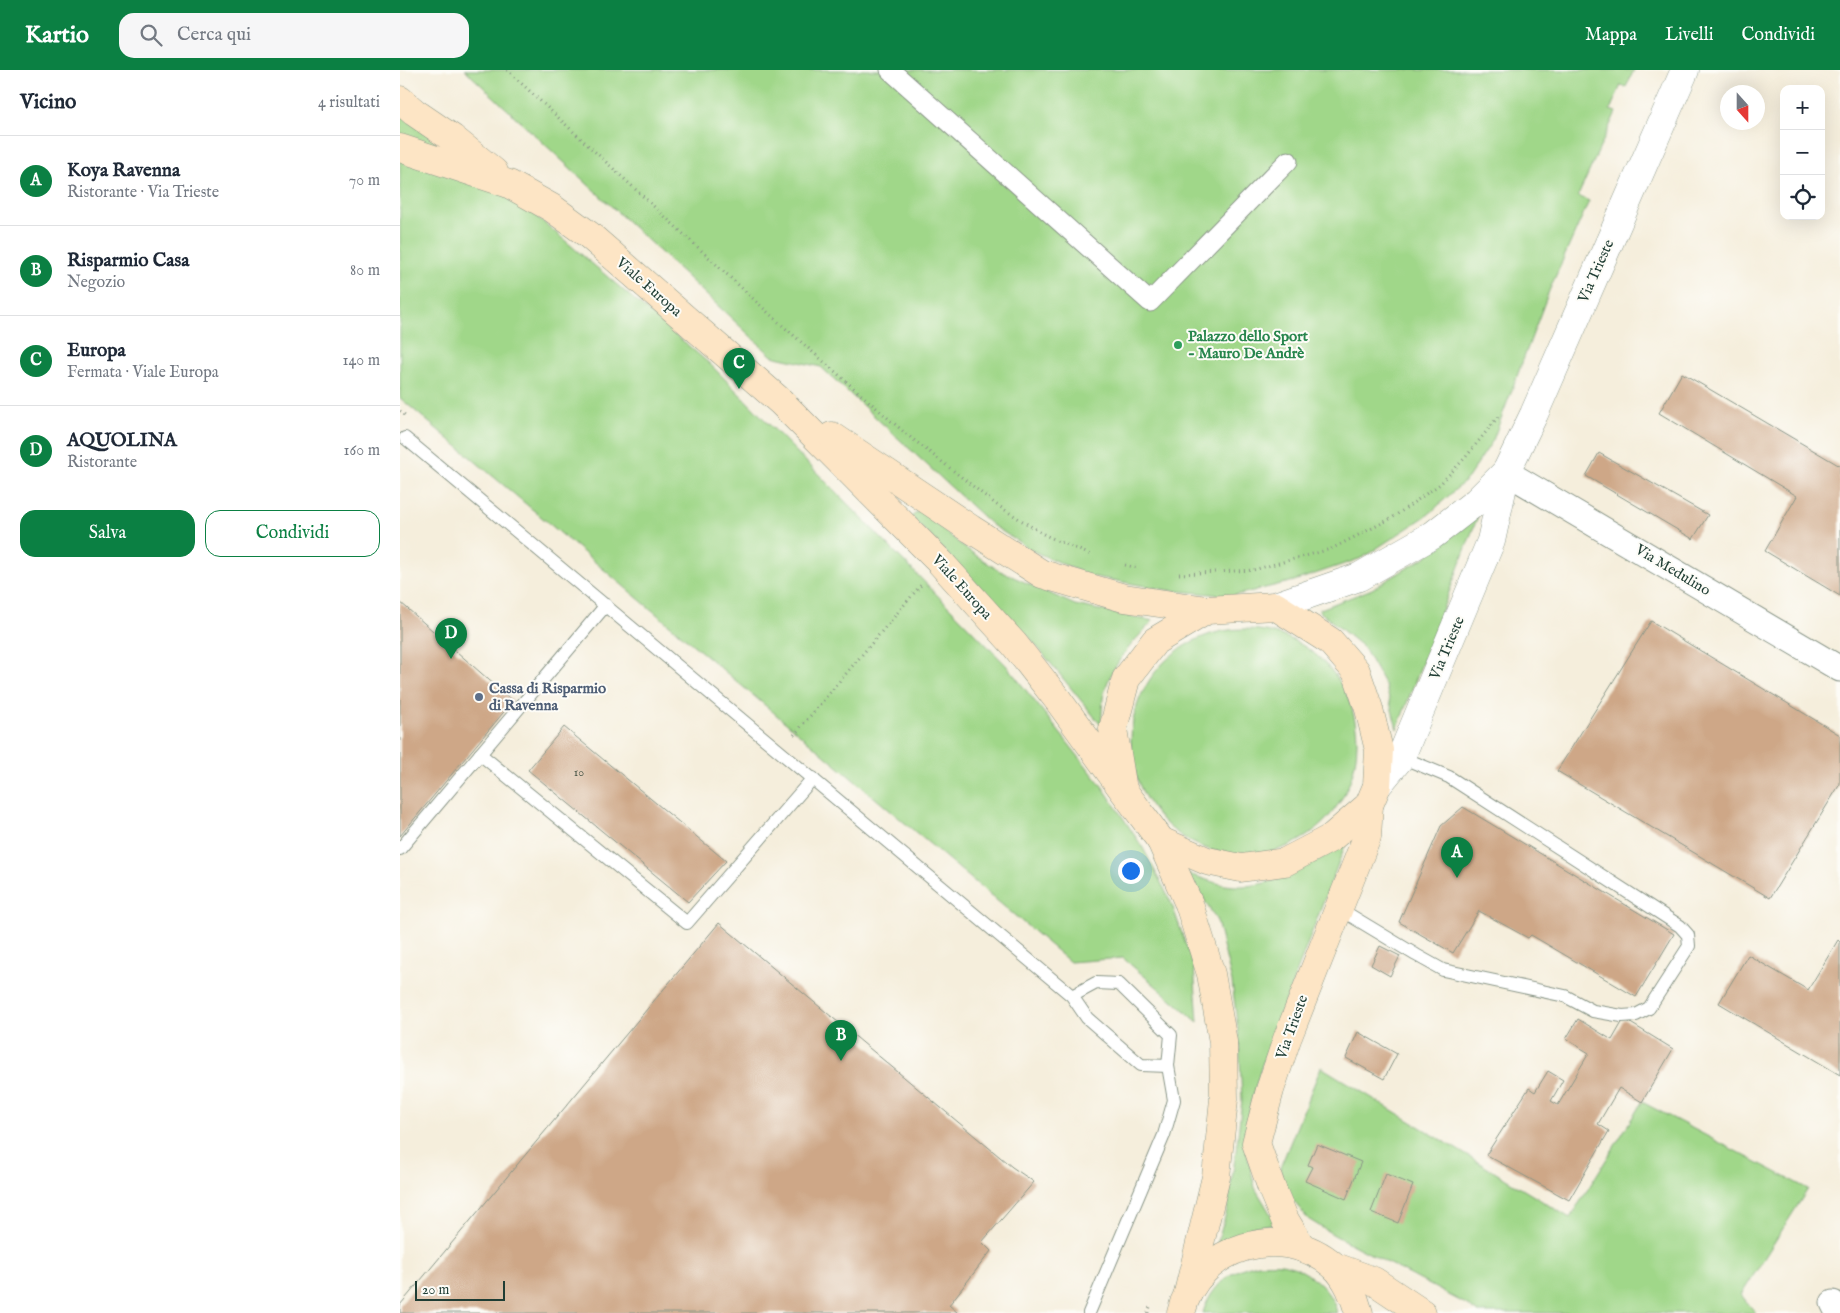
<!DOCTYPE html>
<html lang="it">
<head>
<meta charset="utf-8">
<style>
  body { margin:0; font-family:"IM FELL English",serif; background:#f6f6f7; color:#1f2937 }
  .controls { position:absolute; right:15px; top:15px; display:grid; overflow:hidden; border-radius:10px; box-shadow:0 5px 20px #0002 }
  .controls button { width:45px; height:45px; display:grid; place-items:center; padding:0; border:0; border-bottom:1px solid #e0e1e3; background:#fff; color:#1f2937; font:25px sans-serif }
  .compass { position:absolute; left:1320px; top:15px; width:45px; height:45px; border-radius:50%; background:#fff; box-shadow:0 5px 20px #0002; rotate:159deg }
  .scale { position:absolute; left:15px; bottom:12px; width:90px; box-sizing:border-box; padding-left:5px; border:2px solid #1f3d34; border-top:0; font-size:14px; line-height:18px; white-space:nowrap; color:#1f3d34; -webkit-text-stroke:4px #fdfcf7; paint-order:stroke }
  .you { position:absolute; left:730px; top:800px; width:18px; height:18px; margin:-12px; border:4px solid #fff; border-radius:50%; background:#1a73e8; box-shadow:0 0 0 8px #1a73e833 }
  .badge { display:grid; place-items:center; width:32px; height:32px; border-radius:50%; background:#0b8043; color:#fff; font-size:16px; font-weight:700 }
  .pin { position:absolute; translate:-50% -41px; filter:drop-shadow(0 1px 2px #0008) }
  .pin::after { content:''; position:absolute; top:26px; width:18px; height:15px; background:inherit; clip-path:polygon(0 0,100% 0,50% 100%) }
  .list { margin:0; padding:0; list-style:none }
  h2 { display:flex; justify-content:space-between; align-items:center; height:65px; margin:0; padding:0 20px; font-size:21px }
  h2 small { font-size:16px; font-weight:400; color:#747a83 }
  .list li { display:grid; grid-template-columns:32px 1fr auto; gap:15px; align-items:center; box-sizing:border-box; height:90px; padding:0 20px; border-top:1px solid #e0e1e3 }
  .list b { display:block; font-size:19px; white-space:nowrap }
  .list p { margin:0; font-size:16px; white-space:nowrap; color:#747a83 }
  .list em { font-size:16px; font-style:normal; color:#747a83 }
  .actions { display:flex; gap:10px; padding:15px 20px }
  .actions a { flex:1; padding:11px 0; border:1px solid #0b8043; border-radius:15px; text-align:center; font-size:18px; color:#0b8043 }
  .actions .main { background:#0b8043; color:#fff }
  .icon { flex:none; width:28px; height:28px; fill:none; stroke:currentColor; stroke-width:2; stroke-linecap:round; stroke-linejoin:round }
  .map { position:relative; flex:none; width:1440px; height:1243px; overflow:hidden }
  header { display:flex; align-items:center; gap:30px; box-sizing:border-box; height:70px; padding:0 25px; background:#0b8043; color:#fff }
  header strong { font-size:24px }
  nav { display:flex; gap:28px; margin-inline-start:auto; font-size:18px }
  .search { width:350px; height:45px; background:#f6f6f7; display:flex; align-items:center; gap:12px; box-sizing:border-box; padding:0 18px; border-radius:15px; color:#747a83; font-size:19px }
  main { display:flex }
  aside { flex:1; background:#fff }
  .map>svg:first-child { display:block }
  .green { fill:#a0d789; stroke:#608a5e }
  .building { fill:#cea787 }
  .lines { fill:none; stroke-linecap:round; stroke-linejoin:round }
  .service-casing { stroke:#8a9688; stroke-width:14 }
  .pedestrian-casing { stroke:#8a9688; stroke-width:21 }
  .minor-casing { stroke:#8a9688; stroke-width:27 }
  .tertiary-casing { stroke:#8a9688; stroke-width:29 }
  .secondary-casing { stroke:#8a9688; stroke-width:29 }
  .path { stroke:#8a9688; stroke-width:3; stroke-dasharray:1 4; stroke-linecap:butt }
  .service { stroke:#fff; stroke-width:12 }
  .pedestrian { stroke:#fff; stroke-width:19 }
  .minor { stroke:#fff; stroke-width:25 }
  .tertiary { stroke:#fff; stroke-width:28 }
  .secondary { stroke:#fde5c5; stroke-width:28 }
  .leisure-dot { fill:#2e9e5b; stroke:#fdfcf7; stroke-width:2 }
  .service-dot { fill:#5c6f8a; stroke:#fdfcf7; stroke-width:2 }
  .labels { text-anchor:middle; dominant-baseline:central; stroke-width:4; stroke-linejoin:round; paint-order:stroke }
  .number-label { font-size:12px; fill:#4b5849 }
  .street-label { font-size:15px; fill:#1f3d34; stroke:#fdfcf7 }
  .leisure-label { font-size:15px; font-weight:bold; fill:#27864d; stroke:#fdfcf7; text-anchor:start }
  .service-label { font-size:15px; font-weight:bold; fill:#4e5e75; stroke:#fdfcf7; text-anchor:start }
</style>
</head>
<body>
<header>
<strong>Kartio</strong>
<div class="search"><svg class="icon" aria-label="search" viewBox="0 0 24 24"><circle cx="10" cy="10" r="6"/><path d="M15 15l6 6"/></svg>Cerca qui</div>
<nav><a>Mappa</a><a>Livelli</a><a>Condividi</a></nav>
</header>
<main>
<aside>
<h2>Vicino<small>4 risultati</small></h2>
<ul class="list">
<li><span class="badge">A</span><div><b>Koya Ravenna</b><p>Ristorante · Via Trieste</p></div><em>70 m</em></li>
<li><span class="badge">B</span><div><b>Risparmio Casa</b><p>Negozio</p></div><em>80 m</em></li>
<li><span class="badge">C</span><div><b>Europa</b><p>Fermata · Viale Europa</p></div><em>140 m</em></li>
<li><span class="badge">D</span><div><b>AQUOLINA</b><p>Ristorante</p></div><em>160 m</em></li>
</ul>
<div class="actions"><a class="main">Salva</a><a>Condividi</a></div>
</aside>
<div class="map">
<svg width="1440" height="1243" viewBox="0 0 1440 1243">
  <rect width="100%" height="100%" fill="#fdfcf7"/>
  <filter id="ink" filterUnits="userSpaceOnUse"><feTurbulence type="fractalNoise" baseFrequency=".02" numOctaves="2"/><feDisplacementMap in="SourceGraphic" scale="10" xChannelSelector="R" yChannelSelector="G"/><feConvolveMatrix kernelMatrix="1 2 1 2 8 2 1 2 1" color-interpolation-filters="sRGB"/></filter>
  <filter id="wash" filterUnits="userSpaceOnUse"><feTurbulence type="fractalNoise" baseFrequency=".0096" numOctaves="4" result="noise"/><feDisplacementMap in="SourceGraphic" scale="20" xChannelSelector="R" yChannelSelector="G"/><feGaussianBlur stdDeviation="1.12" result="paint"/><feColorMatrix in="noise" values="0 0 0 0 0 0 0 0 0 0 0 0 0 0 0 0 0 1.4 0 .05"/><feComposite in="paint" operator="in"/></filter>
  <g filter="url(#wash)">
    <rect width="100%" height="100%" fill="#f5eedc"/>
    <!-- green -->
    <g class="green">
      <polygon points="65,0 1234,0 1226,17 1221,15 1210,40 1216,42 1178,126 1189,131 1149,221 1093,370 1068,408 1029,444 962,488 894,511 832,526 767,520 690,506 633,481 592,455 421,297 372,286"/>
      <polygon points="0,46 26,52 311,295 606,595 702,716 743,778 771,832 794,898 798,952 723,888 670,892 0,328"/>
      <path d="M520,440L565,478L598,500L675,535L753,551C732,573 709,597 703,628C702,637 702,647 701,655L630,568L511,447Z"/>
      <polygon points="1078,446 997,659 986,617 964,578 918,540 972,519 1024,488"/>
      <circle cx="844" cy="672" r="113"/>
      <path d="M946,773L865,985L851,1032L845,1073L855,1118L876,1153L849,1158L816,1178L827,1140L836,1082L842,1030L839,968L832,912L817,851L788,804C800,807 813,813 825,815C869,822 911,795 946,773Z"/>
      <polygon points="921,997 1170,1148 1242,1032 1408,1119 1341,1225 1356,1243 1078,1243 1066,1234 934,1165 908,1149 884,1119 880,1098"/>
      <path d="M858,1194C865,1194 874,1193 881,1194C905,1197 932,1219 937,1243H803C807,1227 820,1210 835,1202C841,1198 850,1196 858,1194Z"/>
    </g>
    <g id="blocks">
      <!-- building -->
      <g class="building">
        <polygon points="1282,303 1440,396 1440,526 1365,481 1397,426 1259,343"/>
        <polygon points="1199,383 1308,445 1293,469 1186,406"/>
        <polygon points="0,532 113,631 0,766"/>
        <polygon points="1251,551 1440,665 1440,714 1370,828 1157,701"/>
        <polygon points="164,657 326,791 288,832 128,700"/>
        <polygon points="1063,737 1274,864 1236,927 1131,865 1128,868 1079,841 1053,883 999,852 1041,756"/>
        <polygon points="319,853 612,1097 634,1112 582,1172 591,1181 549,1235 558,1243 0,1243 0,1235"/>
        <polygon points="1438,870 1440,872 1440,1005 1319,933 1348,885 1408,920"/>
        <polygon points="980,876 1000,886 990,906 971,895"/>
        <polygon points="1178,949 1212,970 1224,949 1273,979 1242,1032 1219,1018 1198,1054 1209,1061 1169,1130 1086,1085 1129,1018 1135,1022 1148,1001 1163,1010 1151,1031 1158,1035 1189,983 1166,969"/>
        <polygon points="958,962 997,984 984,1009 946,988"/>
        <polygon points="917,1074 961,1092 946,1129 905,1111 912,1097 908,1095"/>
        <polygon points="986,1104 1013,1115 998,1153 971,1142"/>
      </g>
    </g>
  </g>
  <g filter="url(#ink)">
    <use href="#blocks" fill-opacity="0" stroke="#8a9688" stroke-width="1"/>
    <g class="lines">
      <defs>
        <g id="service">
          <polyline points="5,368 672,926 687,948 741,995 768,996 771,965 719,914 696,913 672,926"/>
          <polyline points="80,684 287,853 413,708"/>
          <polyline points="0,779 206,535"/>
          <polyline points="938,838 1016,885 1043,900 1165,926 1193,941 1222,946 1236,945 1249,938 1289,876 1288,865 1280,856 1049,707 1001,687"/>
          <polyline points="689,1243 764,1065 774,1030 768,996"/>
        </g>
        <polyline id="pedestrian" points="490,0 750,232 888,91"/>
        <g id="minor">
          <polyline points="1106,402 1440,599"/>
          <polyline points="1433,1233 1438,1243"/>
        </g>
        <g id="tertiary">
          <polyline points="875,536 959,507 1033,465 1077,431 1106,402"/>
          <polyline points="977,716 1001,687 1091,471 1106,402 1134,344 1285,0"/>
        </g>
        <g id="secondary">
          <polyline points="0,30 14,42 52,68 94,102"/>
          <polyline points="0,78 109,114 152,138 189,165 381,332 540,492 614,574 658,630 723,720 761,771 807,791 841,798 885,792 931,768 969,735 977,716 979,680 969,639 956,601 930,571 875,536 807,540 755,571 726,609 713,659 723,720"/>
          <polyline points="432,366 571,459 642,504 724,528 807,540"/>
          <polyline points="761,771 789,834 811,904 823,972 824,1029 816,1107 788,1223"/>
          <polyline points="902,1178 885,1150 872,1119 856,1073 870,1020 887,969 967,767 969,735"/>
          <polyline points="936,1197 974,1211 1022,1243"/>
          <path d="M781,1243C797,1175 883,1151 934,1196C946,1206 955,1228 959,1243"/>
        </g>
      </defs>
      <!-- service casing -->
      <use href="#service" class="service-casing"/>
      <!-- pedestrian casing -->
      <use href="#pedestrian" class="pedestrian-casing"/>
      <!-- minor casing -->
      <use href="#minor" class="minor-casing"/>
      <!-- tertiary casing -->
      <use href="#tertiary" class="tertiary-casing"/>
      <!-- secondary casing -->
      <use href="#secondary" class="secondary-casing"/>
      <!-- path -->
      <g class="path">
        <polyline points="107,0 375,249 505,363 597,435 645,465 693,486"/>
        <polyline points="0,341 6,346"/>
        <polyline points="725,495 738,498"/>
        <polyline points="779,504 853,500 931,479 992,448 1040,414 1065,388 1098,347"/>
        <polyline points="394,665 521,515"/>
        <polyline points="748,1243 751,1234"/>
      </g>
      <!-- service -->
      <use href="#service" class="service"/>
      <!-- pedestrian -->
      <use href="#pedestrian" class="pedestrian"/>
      <!-- minor -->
      <use href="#minor" class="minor"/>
      <!-- tertiary -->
      <use href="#tertiary" class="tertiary"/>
      <!-- secondary -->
      <use href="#secondary" class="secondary"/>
    </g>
  </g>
  <!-- markers -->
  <circle class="leisure-dot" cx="778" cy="275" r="5"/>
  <circle class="service-dot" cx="79" cy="627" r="5"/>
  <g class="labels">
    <!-- number labels -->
    <g class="number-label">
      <text x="179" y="702">10</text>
    </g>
    <!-- street labels -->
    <g class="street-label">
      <text transform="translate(1196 201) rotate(-66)">Via Trieste</text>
      <text transform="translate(249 217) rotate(41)">Viale Europa</text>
      <text transform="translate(1273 500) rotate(31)">Via Medulino</text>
      <text transform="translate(562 517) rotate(48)">Viale Europa</text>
      <text transform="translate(1047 578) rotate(-67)">Via Trieste</text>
      <text transform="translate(892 957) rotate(-70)">Via Trieste</text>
    </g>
    <!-- leisure labels -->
    <g class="leisure-label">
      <text x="788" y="266">Palazzo dello Sport<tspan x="788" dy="17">- Mauro De Andrè</tspan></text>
    </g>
    <!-- service labels -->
    <g class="service-label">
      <text x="89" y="618">Cassa di Risparmio<tspan x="89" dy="17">di Ravenna</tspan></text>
    </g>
  </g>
</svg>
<div class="controls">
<button>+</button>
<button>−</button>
<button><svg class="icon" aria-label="locate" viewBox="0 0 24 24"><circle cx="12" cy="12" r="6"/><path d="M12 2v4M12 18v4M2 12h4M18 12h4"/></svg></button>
</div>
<svg class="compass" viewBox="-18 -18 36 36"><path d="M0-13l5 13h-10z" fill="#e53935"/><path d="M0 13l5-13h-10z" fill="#747a83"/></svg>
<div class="scale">20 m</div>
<div class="you"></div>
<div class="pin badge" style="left:1057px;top:808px">A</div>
<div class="pin badge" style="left:441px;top:991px">B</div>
<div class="pin badge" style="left:339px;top:319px">C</div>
<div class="pin badge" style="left:51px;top:589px">D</div>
</div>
</main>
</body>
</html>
